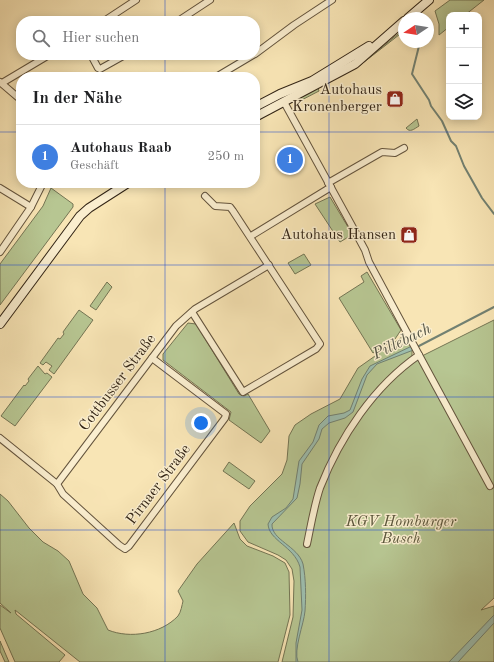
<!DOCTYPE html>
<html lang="de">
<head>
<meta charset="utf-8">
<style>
  body { margin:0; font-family:"Old Standard TT",serif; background:#f2f2f2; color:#202124 }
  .controls { position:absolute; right:12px; top:12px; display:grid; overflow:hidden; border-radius:8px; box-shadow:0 2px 10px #0003 }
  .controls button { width:36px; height:36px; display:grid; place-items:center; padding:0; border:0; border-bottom:1px solid #e0e0e0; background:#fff; color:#202124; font:20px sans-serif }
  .compass { position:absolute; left:398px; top:12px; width:36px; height:36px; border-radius:50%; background:#fff; box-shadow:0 2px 10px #0003; rotate:258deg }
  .you { position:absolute; left:201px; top:423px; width:14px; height:14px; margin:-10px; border:3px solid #fff; border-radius:50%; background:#1a73e8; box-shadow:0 0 0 6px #1a73e833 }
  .badge { display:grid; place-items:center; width:26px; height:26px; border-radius:50%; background:#8f2418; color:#fff; font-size:13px; font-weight:700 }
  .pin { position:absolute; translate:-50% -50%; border:2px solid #fff; box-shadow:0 1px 4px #0006 }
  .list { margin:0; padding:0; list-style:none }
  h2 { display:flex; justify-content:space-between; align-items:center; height:52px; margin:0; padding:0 16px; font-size:17px }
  h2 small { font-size:13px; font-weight:400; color:#757577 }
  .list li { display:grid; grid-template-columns:26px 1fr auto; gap:12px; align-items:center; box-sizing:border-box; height:64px; padding:0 16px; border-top:1px solid #e0e0e0 }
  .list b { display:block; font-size:15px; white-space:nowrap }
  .list p { margin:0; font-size:13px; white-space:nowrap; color:#757577 }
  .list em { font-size:13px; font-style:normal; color:#757577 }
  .icon { flex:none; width:22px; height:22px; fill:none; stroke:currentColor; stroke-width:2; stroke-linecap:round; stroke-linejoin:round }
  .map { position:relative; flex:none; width:494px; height:662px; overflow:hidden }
  .search { position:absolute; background:#fff; box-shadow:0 2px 10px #0003; left:16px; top:16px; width:244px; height:44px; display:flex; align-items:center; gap:10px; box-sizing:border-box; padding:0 14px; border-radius:16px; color:#757577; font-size:15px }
  .panel { position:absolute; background:#fff; box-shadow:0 2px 10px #0003; left:16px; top:72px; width:244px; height:116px; border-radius:16px }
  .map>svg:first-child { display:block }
  .green { fill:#b7c692; stroke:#747554 }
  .water { fill:#9dbfb0; stroke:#728172 }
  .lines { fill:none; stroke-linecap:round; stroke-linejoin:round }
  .stream { stroke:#728172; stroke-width:2 }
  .minor-casing { stroke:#64543d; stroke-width:8 }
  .secondary-casing { stroke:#322415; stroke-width:10 }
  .minor { stroke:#faeecf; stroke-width:6 }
  .secondary { stroke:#faeecf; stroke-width:8 }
  .grid { fill:none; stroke:#1d4ed8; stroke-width:1; stroke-opacity:0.55 }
  .labels { text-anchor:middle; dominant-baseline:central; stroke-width:3; stroke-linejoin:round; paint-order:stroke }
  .poi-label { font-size:15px; fill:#322415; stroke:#faeecf; text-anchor:end }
  .street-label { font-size:15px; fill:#322415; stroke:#faeecf }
  .park-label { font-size:15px; font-style:italic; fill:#5a553a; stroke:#faeecf }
  .water-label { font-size:16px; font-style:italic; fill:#525244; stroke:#faeecf }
</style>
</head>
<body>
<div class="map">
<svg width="494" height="662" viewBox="0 0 494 662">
  <rect width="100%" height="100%" fill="#f8e5b5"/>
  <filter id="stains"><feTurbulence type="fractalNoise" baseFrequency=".005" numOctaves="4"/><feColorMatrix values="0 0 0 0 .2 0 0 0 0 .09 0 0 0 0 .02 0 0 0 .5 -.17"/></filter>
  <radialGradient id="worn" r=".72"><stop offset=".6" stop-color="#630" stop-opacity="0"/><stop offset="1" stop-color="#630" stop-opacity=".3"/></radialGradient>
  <!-- green -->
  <g class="green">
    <polygon points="450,0 484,0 465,15 449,15 449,27 439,35 439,24 435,11"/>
    <polygon points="404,29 404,31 359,66"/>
    <polygon points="318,88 319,91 294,104 301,97"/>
    <path d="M417,119L419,126C414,129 410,133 406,128Z"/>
    <polygon points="51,188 73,204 73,207 0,305 0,264 43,206"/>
    <polygon points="330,197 351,232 350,236 340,242 315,204"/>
    <polygon points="304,254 311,265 295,274 288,263"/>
    <polygon points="367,272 401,330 395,339 373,353 339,298 364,282 361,276"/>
    <polygon points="107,282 112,287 96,310 90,306"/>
    <polygon points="79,310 93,320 54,374 49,370 52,366 46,362 43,365 40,363 58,338 60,339 64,334 63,332"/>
    <polygon points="494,320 494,598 481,610 494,606 494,662 282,662 293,617 294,581 292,569 286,560 278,555 248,542 240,531 240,521 250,506 282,474 287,460 289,436 295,425 311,414 340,399 358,368 402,337 405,337 412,348 412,361"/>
    <polygon points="188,323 196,324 239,394 244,396 248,394 270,431 261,443 229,420 231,412 163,360 163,354"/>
    <polygon points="38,366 45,374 47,373 52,377 15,426 1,416 24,385 25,386 29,381 28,379"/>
    <polygon points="229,462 255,481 249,489 223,471"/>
    <path d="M0,494L8,501L29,528L43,542L58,551L69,561L83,594L97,608L108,630C130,639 161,634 178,616C181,612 182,605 183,601L178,591L197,564L234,523L240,539L247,546L273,556L285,563L289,572L290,615L278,662H80L15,610L16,614L65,655L59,662H15L0,628V605L11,613L0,603Z"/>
    <polygon points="0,641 9,662 5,662 0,651"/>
  </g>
  <!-- water -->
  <g class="water">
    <path d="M414,345L416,349L377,364L367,375L353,412L345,418L329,423L322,429L319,439L302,464L300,484L297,498L272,524C271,540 298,546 303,564C306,579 306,596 305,611C304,624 293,650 298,662H296V643L302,610L300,567C294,546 269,541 268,524L272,517L286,508L293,499L299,461L313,442L319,425L328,416L344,413L350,410L362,379L370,366Z"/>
    <polygon points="494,615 494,623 458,662 449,662"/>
  </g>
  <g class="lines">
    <!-- stream -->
    <g class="stream">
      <polyline points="420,42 412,74 429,100 431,106 442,121 451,141 456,146 464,166 482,198 494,214"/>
      <polyline points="417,347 494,307"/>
    </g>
    <defs>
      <g id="minor">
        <polyline points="104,21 136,0"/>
        <polyline points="178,21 210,0"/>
        <polyline points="255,54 294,25 332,0"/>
        <polyline points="91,55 98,68 100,69 125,55"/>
        <polyline points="216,77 253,55"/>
        <polyline points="0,82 21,100"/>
        <polyline points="2,83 49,55"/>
        <polyline points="284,102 351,224 365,250 369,262 419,355"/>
        <polyline points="328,183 382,152 395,153 404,148"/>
        <polyline points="0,188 31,207"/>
        <polyline points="251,236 331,187"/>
        <polyline points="0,252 31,207 43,183"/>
        <polyline points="192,312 243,392 316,349 320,344 233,211 230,207 215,206 205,196"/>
        <polyline points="0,438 57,484 176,326 195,309 269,265"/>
        <polyline points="57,484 63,494 119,545 125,549 129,546 225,418 226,414 152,358"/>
        <path d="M307,544C311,525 314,506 320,488C340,437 374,386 419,355L490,486"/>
      </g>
      <g id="secondary">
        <polyline points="408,18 429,0"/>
        <polyline points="255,107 280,94 312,81 369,46"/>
        <polyline points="255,117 355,64 404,21"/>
        <polyline points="0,324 80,216 89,208 128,183"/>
      </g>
    </defs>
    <!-- minor casing -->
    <use href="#minor" class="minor-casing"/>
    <!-- secondary casing -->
    <use href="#secondary" class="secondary-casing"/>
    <!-- minor -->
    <use href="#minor" class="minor"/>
    <!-- secondary -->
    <use href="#secondary" class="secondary"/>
  </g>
  <!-- grid -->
  <path class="grid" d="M165,0V21M329,0V662M165,55V77M0,132H21M255,132H494M165,183V662M0,265H494M0,397H494M0,530H494"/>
  <!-- icons -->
  <defs>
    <symbol id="shop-square" viewBox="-11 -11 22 22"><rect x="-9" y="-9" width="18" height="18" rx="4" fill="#8f2418" stroke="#faeecf"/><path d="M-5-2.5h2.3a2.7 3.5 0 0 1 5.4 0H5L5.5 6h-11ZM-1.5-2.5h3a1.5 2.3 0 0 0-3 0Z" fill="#fff"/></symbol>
  </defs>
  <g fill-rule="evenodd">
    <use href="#shop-square" x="385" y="89" width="20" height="20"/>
    <use href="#shop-square" x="399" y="225" width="20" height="20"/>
  </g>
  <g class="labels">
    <!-- poi labels -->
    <g class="poi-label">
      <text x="382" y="90">Autohaus<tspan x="382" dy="17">Kronenberger</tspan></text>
      <text x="396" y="235">Autohaus Hansen</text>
    </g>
    <!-- street labels -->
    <g class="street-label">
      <text transform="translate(118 383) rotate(-53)">Cottbusser Straße</text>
      <text transform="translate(159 485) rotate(-53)">Pirnaer Straße</text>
    </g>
    <!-- park labels -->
    <g class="park-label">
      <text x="401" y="522">KGV Homburger<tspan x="401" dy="17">Busch</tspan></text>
    </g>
    <!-- water labels -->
    <g class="water-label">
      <text transform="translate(402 342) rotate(-26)">Pillebach</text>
    </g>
  </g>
  <rect width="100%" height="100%" filter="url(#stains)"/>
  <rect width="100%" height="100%" fill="url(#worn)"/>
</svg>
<div class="controls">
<button>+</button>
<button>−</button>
<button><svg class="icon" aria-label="layers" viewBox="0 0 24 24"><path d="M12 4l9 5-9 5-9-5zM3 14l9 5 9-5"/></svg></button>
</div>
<svg class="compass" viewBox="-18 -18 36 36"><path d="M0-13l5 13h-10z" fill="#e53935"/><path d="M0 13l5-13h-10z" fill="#757577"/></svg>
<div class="you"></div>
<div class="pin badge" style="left:290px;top:160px;background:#3f7fe0">1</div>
<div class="search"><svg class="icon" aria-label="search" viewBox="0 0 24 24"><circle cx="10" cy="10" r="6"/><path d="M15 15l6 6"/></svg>Hier suchen</div>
<section class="panel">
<h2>In der Nähe<small></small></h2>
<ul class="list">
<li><span class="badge" style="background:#3f7fe0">1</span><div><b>Autohaus Raab</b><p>Geschäft</p></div><em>250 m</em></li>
</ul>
</section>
</div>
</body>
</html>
